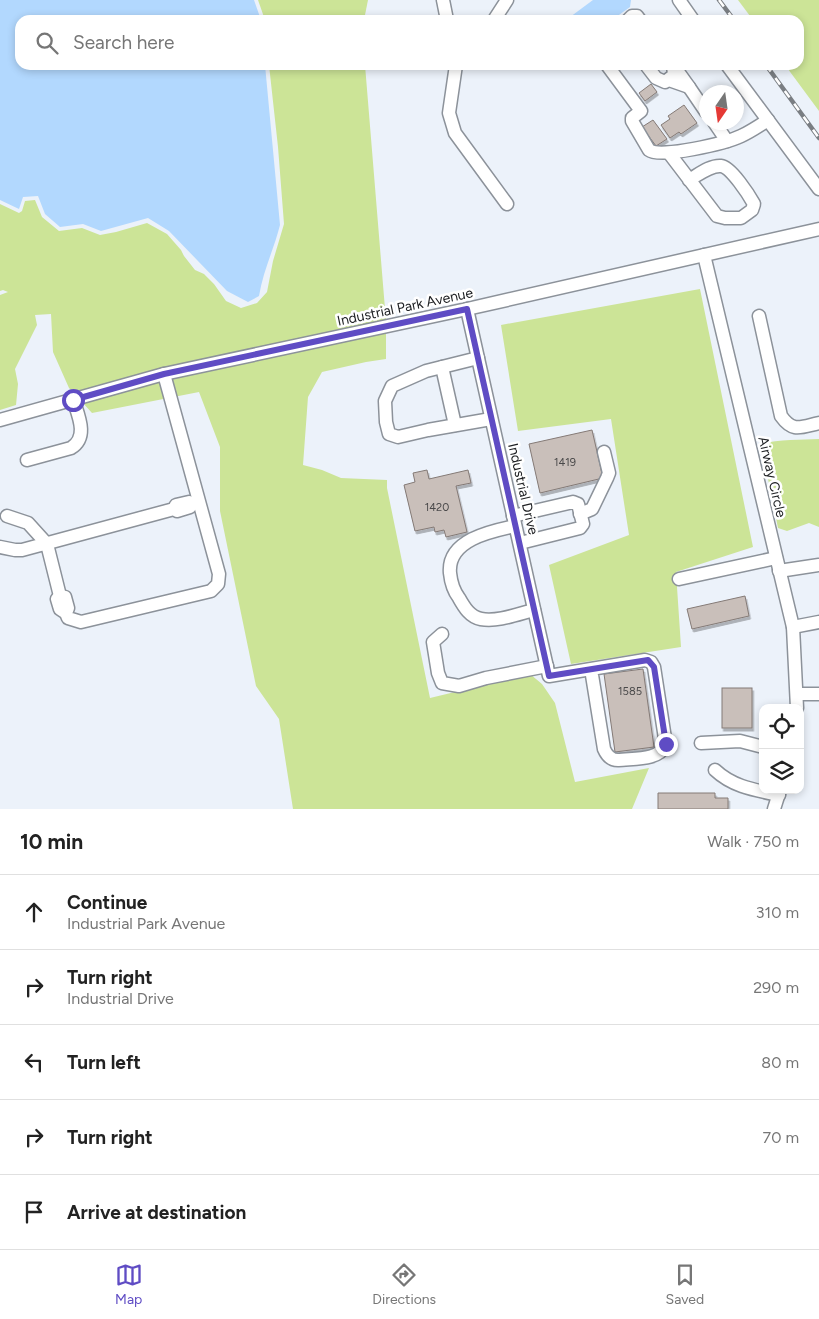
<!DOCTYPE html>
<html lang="en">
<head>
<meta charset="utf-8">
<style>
  body { margin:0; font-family:Figtree,sans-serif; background:#f6f6f6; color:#222 }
  .controls { position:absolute; right:15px; bottom:15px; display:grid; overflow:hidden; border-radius:10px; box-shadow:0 2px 8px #0003 }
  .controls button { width:45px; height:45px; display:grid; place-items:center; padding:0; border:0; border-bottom:1px solid #e0e0e0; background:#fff; color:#222; font:25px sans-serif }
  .compass { position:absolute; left:699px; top:85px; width:45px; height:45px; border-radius:50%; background:#fff; box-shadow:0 2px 8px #0003; rotate:193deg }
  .stop { position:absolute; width:15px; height:15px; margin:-11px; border:4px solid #5f4cc4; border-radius:50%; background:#fff }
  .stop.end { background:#5f4cc4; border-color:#fff; box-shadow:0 1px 5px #0008 }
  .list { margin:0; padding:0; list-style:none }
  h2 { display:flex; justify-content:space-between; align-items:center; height:65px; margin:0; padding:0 20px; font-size:21px }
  h2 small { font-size:16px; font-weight:400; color:#767676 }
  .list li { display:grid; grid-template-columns:32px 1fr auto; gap:15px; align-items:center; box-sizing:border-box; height:75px; padding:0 20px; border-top:1px solid #e0e0e0 }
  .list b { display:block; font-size:19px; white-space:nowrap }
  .list p { margin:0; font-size:16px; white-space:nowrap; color:#767676 }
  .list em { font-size:16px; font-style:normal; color:#767676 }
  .icon { flex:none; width:28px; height:28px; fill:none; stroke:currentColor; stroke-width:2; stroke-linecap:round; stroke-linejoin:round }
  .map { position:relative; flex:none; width:819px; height:809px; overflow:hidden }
  .search { position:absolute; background:#fff; box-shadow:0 2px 8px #0003; left:15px; right:15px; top:15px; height:55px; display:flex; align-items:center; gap:12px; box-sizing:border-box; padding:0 18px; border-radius:15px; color:#767676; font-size:19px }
  .sheet { height:440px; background:#fff }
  nav { display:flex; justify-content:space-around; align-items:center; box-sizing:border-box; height:70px; border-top:1px solid #e0e0e0; background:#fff; font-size:14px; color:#767676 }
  nav a { display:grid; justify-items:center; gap:2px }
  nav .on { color:#5f4cc4 }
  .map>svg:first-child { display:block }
  .green { fill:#cce497 }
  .water { fill:#b2d8fe }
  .building { fill:#c9bfba; stroke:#847a76; filter:url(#shadow) }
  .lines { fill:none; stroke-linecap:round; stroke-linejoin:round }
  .minor-casing { stroke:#8c929a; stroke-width:15 }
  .minor { stroke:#fff; stroke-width:12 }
  .rail-casing { stroke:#7a7e83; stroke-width:4.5 }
  .rail { stroke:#fff; stroke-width:2.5; stroke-dasharray:8; stroke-linecap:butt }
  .route { stroke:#5f4cc4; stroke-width:6 }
  .labels { text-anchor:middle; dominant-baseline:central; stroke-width:5; stroke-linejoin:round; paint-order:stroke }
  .number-label { font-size:11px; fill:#4a494a }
  .street-label { font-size:14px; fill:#202225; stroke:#fff }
</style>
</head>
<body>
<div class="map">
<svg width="819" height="809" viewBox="0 0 819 809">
  <defs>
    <filter id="shadow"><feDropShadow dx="1.5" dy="3" stdDeviation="0" flood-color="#0004"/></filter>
  </defs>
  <rect width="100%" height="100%" fill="#ecf2fa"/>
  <!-- green -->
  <g class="green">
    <polygon points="258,0 368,0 364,20 265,20"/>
    <polygon points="738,0 819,0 819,111 785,65 799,65 799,20 753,20"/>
    <polygon points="269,65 365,65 386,321 75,394 69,388 53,352 51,314 35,315 37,325 15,369 18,384 16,405 0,410 0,295 8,292 3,290 0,291 0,204 19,213 22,211 25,201 35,200 42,217 59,231 82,228 100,235 116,232 147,223 167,234 181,250 184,256 195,270 204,274 214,284 226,301 241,308 257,303 267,292 273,261 284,224 278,147"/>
    <polygon points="700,289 753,547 676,572 681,647 571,664 549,565 629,535 611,419 518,431 501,325"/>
    <polygon points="386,331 386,359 366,362 322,372 308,397 303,465 322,470 341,478 387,480 387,488 430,698 530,674 542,684 555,703 575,782 649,768 632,809 293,809 279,719 256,686 220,511 220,447 199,392 92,413 82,402 165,378"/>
    <path d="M819,439V527L809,523L787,531L778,528L761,444C777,439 802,440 819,439Z"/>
  </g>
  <!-- water -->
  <g class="water">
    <path d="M0,0H254L261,20H20V65H265L280,225C274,249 263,271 259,296L248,302L227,291L169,231L148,218L101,231L83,224L60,227L45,214L38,196L23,197L19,209L0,200Z"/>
    <polygon points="593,0 631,0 630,7 612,20 566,20"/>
  </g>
  <!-- building -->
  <g class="building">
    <polygon points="651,84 657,92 645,101 639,93"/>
    <polygon points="684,105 697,123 681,134 679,132 670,138 661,125 670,119 668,116"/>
    <polygon points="653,120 667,139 656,146 642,127"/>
    <polygon points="592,430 603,478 540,493 529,444"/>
    <polygon points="427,470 429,479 468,470 471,483 456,486 467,532 446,537 444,530 435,532 434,527 415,531 404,485 415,482 413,473"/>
    <polygon points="745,596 749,616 692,629 687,609"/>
    <polygon points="643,669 654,747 615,752 604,674"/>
    <rect x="722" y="688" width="30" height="40"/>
    <polygon points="658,793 715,793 715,798 728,798 728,809 658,809"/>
  </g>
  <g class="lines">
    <defs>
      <g id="minor">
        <polyline points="443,0 447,20"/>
        <polyline points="679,0 693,20"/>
        <polyline points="494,20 507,0"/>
        <polyline points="628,20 632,16 637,16 640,20"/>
        <polyline points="456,65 449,113 455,133 507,204"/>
        <path d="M607,65L641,111L632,118V121L649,150C660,159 726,143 741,136C750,132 759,126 768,120"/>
        <polyline points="646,65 656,78 665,82 674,75 673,65"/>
        <polyline points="727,65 819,189"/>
        <polyline points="669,80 689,87 674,66"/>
        <polyline points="689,87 706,112"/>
        <polyline points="714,122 727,141"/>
        <path d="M669,153L717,216L725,218H741L752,210L754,204C749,195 731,167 721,166C710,165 698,175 689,180"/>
        <polyline points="704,255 793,627 797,708"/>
        <path d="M467,309L549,676L645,660L651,662L654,667L666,745C658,761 634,758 618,760C611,760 607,756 604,749L591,669"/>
        <path d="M759,316L781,416C793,433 801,427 819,423"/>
        <polyline points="478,358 426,371 392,386 385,401 386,422 389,434 398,437 428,430 491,419"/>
        <polyline points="442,367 455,425"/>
        <polyline points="0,420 164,374 467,309 819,229"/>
        <path d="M27,460L71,448C89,437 78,415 73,399"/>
        <polyline points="580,514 592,509 607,478 609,473 604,452"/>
        <polyline points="7,516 28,523 47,544 60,596"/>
        <polyline points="513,516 573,502 578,504 583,524 580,528 520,543"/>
        <path d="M515,526C491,531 447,540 450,573C451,583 453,590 459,598C464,607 470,617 481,619C498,622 518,614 534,610"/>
        <polyline points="0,547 15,550 22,550 174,509 177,511 190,507 192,504 189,502 176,505 174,509"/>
        <polyline points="779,571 819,565"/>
        <polyline points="679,579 776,558"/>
        <polyline points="66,613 60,609 57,599 60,596 65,597 68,608 66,613 68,618 81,622 211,591 218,584 219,574 164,374"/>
        <polyline points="793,627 819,622"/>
        <polyline points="442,634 433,642 438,673 442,683 459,686 486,678 547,666"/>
        <polyline points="797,694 819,694"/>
        <polyline points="701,743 740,741 763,747"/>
        <path d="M715,770C733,787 755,790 779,795"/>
        <polyline points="774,809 780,790"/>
      </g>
    </defs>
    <!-- minor casing -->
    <use href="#minor" class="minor-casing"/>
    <!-- minor -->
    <use href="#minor" class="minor"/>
    <defs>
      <g id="rail">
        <polyline points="719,0 734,20"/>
        <polyline points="766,65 819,138"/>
      </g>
    </defs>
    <!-- rail casing -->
    <use href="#rail" class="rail-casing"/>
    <!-- rail -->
    <use href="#rail" class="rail"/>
  </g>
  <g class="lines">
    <!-- route -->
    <polyline class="route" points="73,400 164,374 467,309 549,676 648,660 654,667 666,744"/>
  </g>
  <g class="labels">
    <!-- number labels -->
    <g class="number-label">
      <text x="565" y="462">1419</text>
      <text x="437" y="507">1420</text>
      <text x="630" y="691">1585</text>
    </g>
    <!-- street labels -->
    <g class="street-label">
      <text transform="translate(405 307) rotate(-12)">Industrial Park Avenue</text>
      <text transform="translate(772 477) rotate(77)">Airway Circle</text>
      <text transform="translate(523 489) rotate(77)">Industrial Drive</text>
    </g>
  </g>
</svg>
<div class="controls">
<button><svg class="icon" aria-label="locate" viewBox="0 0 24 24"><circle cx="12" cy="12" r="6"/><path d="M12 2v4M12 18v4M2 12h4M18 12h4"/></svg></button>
<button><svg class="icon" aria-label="layers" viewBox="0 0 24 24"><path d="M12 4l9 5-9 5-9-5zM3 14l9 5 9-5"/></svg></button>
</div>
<svg class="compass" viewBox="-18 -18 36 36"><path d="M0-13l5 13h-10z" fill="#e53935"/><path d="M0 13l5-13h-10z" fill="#767676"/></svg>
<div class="stop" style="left:73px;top:400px"></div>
<div class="stop end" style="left:666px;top:744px"></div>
<div class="search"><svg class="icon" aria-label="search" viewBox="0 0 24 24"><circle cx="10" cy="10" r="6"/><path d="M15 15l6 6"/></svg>Search here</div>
</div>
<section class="sheet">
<h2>10 min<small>Walk · 750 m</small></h2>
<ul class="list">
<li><svg class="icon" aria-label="ahead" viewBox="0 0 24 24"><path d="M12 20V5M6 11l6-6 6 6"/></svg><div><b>Continue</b><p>Industrial Park Avenue</p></div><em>310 m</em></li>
<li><svg class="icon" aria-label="right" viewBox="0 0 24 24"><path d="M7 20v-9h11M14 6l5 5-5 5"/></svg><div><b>Turn right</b><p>Industrial Drive</p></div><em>290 m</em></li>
<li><svg class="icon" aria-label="left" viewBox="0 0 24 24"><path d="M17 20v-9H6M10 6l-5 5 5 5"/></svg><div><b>Turn left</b></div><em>80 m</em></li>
<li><svg class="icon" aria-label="right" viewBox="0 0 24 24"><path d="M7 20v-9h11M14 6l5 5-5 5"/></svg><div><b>Turn right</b></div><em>70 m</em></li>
<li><svg class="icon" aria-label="arrive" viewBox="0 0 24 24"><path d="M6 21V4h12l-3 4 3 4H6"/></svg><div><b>Arrive at destination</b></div></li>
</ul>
</section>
<nav>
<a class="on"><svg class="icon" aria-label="map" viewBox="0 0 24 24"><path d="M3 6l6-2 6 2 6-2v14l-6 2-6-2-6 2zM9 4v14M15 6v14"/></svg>Map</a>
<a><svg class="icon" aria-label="directions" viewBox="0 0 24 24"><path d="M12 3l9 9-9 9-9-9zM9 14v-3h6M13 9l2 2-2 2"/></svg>Directions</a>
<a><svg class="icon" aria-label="saved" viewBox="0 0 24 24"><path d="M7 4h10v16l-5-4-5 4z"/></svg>Saved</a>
</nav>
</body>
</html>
